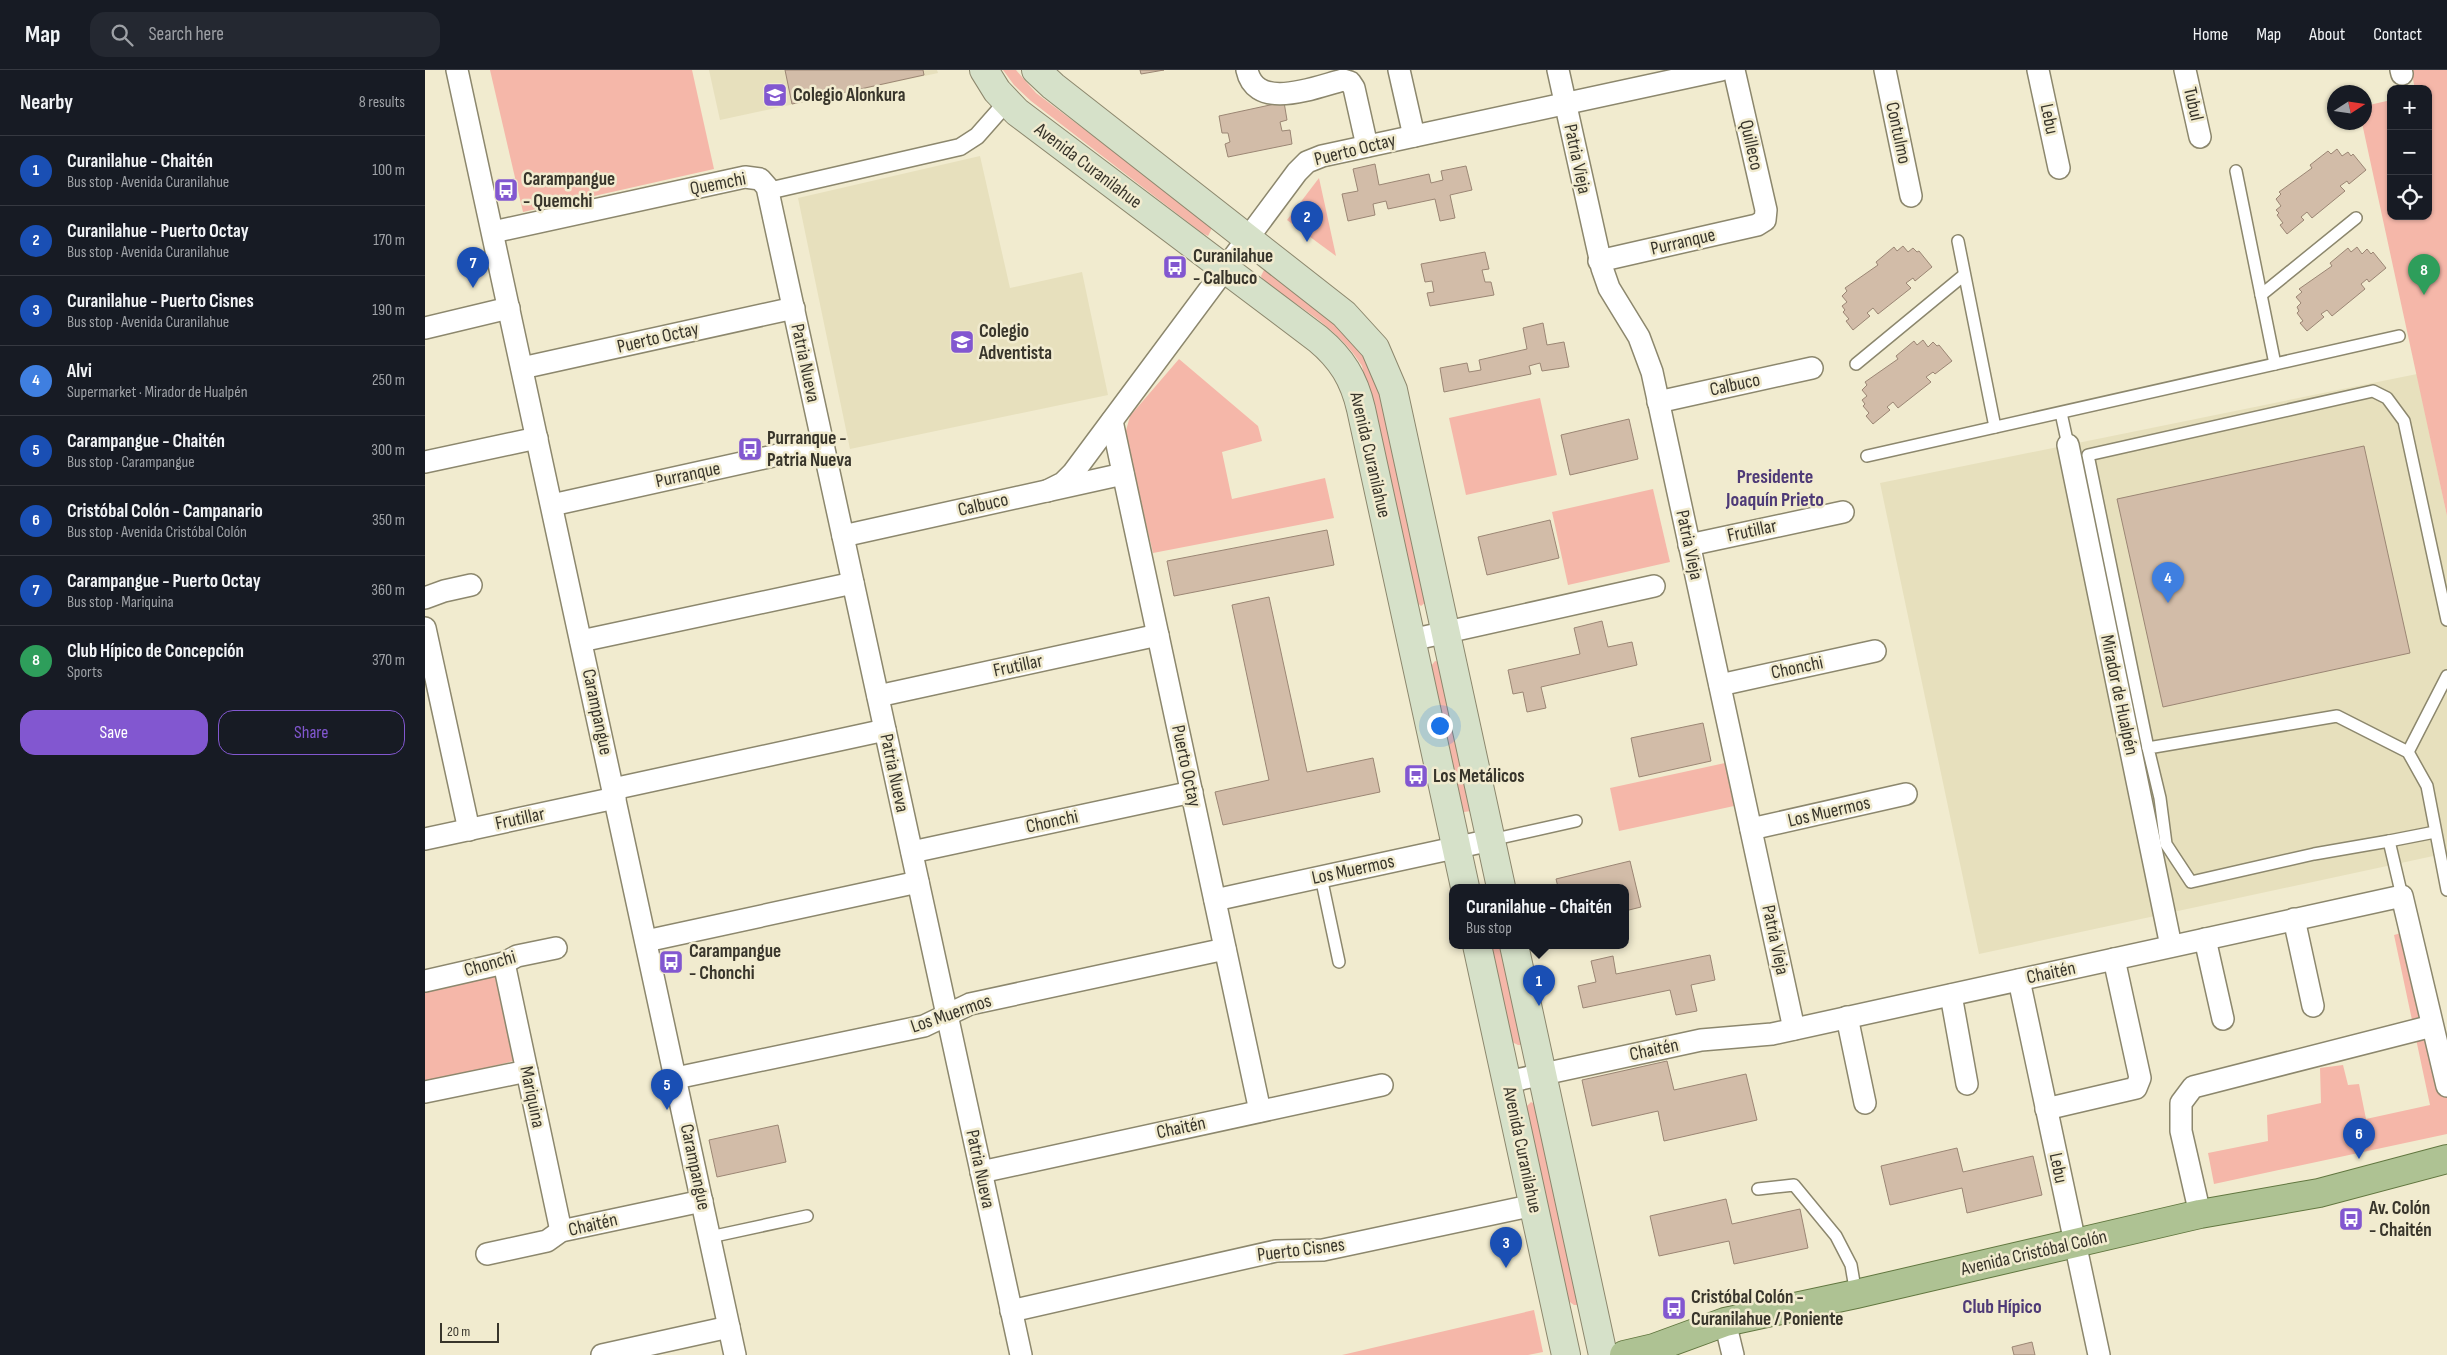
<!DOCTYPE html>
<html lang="en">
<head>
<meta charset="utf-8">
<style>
  body { margin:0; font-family:"Sofia Sans Condensed",sans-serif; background:#242831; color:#f1f3f6 }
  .controls { position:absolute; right:15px; top:15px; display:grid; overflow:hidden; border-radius:10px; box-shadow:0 1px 4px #0004 }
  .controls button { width:45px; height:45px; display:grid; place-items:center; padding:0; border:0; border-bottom:1px solid #363941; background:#171b24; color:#f1f3f6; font:25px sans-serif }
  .compass { position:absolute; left:1902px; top:15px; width:45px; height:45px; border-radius:50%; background:#171b24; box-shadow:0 1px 4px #0004; rotate:78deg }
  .scale { position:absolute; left:15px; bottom:12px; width:59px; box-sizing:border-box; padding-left:5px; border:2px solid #38352b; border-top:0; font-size:14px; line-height:18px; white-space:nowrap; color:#38352b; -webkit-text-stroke:4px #f1ebcf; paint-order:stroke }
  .you { position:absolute; left:1014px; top:655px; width:18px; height:18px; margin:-12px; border:4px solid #fff; border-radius:50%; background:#1a73e8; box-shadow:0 0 0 8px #1a73e833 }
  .badge { display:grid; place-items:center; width:32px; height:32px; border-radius:50%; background:#8257d0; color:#fff; font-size:16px; font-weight:700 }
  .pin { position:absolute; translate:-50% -41px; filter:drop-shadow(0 1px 2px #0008) }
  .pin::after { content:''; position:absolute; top:26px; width:18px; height:15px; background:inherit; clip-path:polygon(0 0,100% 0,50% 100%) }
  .popup { position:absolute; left:1024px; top:814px; width:180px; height:65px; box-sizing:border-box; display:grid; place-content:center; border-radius:10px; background:#171b24; filter:drop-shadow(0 1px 4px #0005); font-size:16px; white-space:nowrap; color:#9ea1a6 }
  .popup b { font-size:19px; color:#f1f3f6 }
  .popup::after { content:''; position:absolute; left:50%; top:100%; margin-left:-10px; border:10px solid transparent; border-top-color:#171b24 }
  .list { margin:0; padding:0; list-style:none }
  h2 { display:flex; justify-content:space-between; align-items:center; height:65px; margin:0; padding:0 20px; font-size:21px }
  h2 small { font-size:16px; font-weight:400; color:#9ea1a6 }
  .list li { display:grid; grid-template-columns:32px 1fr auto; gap:15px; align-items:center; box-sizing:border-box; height:70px; padding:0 20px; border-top:1px solid #363941 }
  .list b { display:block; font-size:19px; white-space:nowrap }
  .list p { margin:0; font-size:16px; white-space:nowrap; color:#9ea1a6 }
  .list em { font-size:16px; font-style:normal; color:#9ea1a6 }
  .actions { display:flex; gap:10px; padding:15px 20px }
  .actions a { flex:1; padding:11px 0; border:1px solid #8257d0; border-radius:15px; text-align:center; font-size:18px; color:#8257d0 }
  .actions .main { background:#8257d0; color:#fff }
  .icon { flex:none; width:28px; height:28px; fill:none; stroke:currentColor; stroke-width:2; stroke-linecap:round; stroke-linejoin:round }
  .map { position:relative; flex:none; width:2022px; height:1285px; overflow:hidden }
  header { display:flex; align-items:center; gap:30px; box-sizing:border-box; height:70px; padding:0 25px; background:#171b24; border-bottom:1px solid #363941 }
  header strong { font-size:24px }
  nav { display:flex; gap:28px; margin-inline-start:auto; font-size:18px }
  .search { width:350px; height:45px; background:#242831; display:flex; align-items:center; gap:12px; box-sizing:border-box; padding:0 18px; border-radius:15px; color:#9ea1a6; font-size:19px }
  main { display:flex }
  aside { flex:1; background:#171b24 }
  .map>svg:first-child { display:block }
  .built { fill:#e7e0bd }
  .green { fill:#f5b7a9 }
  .building { fill:#d2bca8; stroke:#9b8674 }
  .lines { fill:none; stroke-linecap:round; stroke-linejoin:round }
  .service-casing { stroke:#8c876d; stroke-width:14 }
  .pedestrian-casing { stroke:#8c876d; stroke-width:19 }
  .minor-casing { stroke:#8c876d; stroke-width:24 }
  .secondary-casing { stroke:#8c876d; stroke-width:30 }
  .primary-casing { stroke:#627740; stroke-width:30 }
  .service { stroke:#fff; stroke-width:11 }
  .pedestrian { stroke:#fff; stroke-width:16 }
  .minor { stroke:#fff; stroke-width:21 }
  .secondary { stroke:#d6e1c9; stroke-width:28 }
  .primary { stroke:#aec293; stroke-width:28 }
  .labels { text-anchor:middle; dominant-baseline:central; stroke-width:5; stroke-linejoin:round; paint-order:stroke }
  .poi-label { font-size:19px; font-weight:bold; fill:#38352b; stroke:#f1ebcf; text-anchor:start }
  .street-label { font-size:19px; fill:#38352b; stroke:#f1ebcf }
  .neighbourhood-label { font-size:20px; font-weight:bold; fill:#4e3a77; stroke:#f1ebcf }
</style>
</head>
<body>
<header>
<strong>Map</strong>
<div class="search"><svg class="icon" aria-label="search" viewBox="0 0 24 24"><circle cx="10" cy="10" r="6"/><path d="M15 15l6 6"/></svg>Search here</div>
<nav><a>Home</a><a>Map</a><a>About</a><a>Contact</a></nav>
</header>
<main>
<aside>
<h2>Nearby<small>8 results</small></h2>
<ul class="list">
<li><span class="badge" style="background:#1a4fb4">1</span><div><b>Curanilahue - Chaitén</b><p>Bus stop · Avenida Curanilahue</p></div><em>100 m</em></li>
<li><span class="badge" style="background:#1a4fb4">2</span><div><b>Curanilahue - Puerto Octay</b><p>Bus stop · Avenida Curanilahue</p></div><em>170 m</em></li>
<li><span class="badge" style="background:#1a4fb4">3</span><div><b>Curanilahue - Puerto Cisnes</b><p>Bus stop · Avenida Curanilahue</p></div><em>190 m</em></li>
<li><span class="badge" style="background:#3f7fe0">4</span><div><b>Alvi</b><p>Supermarket · Mirador de Hualpén</p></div><em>250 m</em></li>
<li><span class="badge" style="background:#1a4fb4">5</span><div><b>Carampangue - Chaitén</b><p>Bus stop · Carampangue</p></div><em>300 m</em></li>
<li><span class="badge" style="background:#1a4fb4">6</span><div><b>Cristóbal Colón - Campanario</b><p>Bus stop · Avenida Cristóbal Colón</p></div><em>350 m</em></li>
<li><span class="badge" style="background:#1a4fb4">7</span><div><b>Carampangue - Puerto Octay</b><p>Bus stop · Mariquina</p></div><em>360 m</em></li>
<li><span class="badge" style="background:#2e9e5b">8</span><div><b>Club Hípico de Concepción</b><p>Sports</p></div><em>370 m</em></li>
</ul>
<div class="actions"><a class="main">Save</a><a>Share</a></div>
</aside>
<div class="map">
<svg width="2022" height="1285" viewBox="0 0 2022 1285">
  <rect width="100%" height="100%" fill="#f1ebcf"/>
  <!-- built -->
  <g class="built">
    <polygon points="284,0 512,0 513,3 295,50"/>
    <polygon points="555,86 585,218 657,202 683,325 425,379 373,128"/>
    <polygon points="1992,304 2022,446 2022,827 2013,785 1554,884 1455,413"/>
  </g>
  <!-- green -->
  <g class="green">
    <polygon points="65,0 267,0 289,99 98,142"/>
    <polygon points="578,0 591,0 611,23 788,156 783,166 777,163 606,31 589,15"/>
    <polygon points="1986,0 2022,0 2022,446 1937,53 1940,52 1940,36 1966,30 1966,146 2003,146 2003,19 1990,19"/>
    <polygon points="894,108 911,186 862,150"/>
    <path d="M840,198L926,264L952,309L1002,531L996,536L990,531L937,296C915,259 873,236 839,212L836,206Z"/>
    <polygon points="754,289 833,356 837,371 797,382 807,429 900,408 909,448 728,483 700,364 705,346"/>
    <polygon points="1115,328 1132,405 1041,425 1024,348"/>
    <polygon points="1228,419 1245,492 1143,515 1127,442"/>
    <polygon points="1010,591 1014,592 1046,741 1039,742 1034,736 1003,600"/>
    <polygon points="1300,693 1309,736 1194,761 1185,718"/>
    <polygon points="1987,860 2022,1023 2022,1064 1789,1114 1783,1083 1843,1071 1842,1045 1896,1033 1895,998 1918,995 1923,1015 1934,1014 1941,1049 2005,1035 1969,865"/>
    <polygon points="1066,875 1079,875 1097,975 1093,975 1087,972"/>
    <polygon points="72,902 93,990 0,1012 0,919"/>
    <polygon points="1106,1032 1111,1035 1154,1228 1152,1235 1149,1235 1142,1230 1100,1038"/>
    <polygon points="1109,1240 1118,1282 1103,1285 917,1285"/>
  </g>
  <!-- building -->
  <g class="building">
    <polygon points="360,0 498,0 499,5 367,34"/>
    <polygon points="715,0 739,0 716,4"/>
    <polygon points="859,32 862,50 855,52 857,61 865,60 867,74 803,87 800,74 805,72 803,63 797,63 794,46"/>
    <polygon points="1912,79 1917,86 1923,82 1926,86 1928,84 1941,100 1924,114 1922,111 1915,116 1920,121 1887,148 1882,142 1876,147 1879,150 1862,164 1855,155 1858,153 1852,145 1854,143 1851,140 1856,136 1851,129 1856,124 1854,122 1887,98 1885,95 1903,81 1906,84"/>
    <polygon points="950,94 954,115 1004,104 1006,113 1018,110 1016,101 1041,96 1047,120 1025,125 1030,148 1015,151 1010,129 963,139 961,131 948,134 950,145 923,151 917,124 933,121 928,99"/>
    <polygon points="1478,176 1483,182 1488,178 1492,182 1494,181 1507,197 1490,211 1488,208 1481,213 1486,218 1453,244 1448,238 1442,243 1445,246 1428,260 1421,251 1424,249 1418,242 1420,240 1417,236 1422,232 1417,226 1422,221 1420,218 1453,195 1451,192 1469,177 1472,181"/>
    <polygon points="1932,177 1937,184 1942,179 1946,184 1948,182 1961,198 1944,212 1942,209 1936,214 1940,219 1907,246 1902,240 1896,244 1899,247 1882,261 1875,253 1878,251 1872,243 1874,241 1872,237 1876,233 1871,227 1877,222 1874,219 1907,196 1905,193 1923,178 1926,182"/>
    <polygon points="1060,182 1064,199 1057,200 1060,212 1066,212 1069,225 1005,236 1002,223 1009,222 1007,211 1000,212 996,194"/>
    <polygon points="1118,253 1122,275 1139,272 1144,297 1117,301 1115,293 1104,296 1106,304 1019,322 1015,298 1042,293 1044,302 1056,300 1054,290 1102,279 1098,258"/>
    <polygon points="1498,270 1503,277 1508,272 1512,276 1514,275 1527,291 1510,304 1508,302 1501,307 1506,312 1473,338 1468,332 1462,337 1465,340 1448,354 1441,346 1444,343 1438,336 1440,334 1437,330 1442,326 1437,320 1442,315 1440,312 1473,289 1471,286 1489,271 1492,275"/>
    <polygon points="1204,349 1213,389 1145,405 1136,365"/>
    <polygon points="1939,376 1985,583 1738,637 1692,429"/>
    <polygon points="1125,450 1134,488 1062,505 1053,467"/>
    <polygon points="902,460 909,495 749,526 742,491"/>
    <polygon points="844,527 882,702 948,688 955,722 798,755 790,722 844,710 807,535"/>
    <polygon points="1177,551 1183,577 1207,572 1212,595 1116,617 1121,638 1102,642 1098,622 1088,624 1083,600 1155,584 1149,558"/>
    <polygon points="1278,653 1286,691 1214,707 1206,668"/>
    <polygon points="1205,791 1216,837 1200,841 1200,817 1133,817 1131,809"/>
    <polygon points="1285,885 1290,910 1266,915 1272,941 1251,945 1245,920 1158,938 1153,916 1171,912 1166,891 1188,886 1191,904"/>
    <polygon points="1242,991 1249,1020 1321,1004 1332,1050 1239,1071 1233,1041 1167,1056 1157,1010"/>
    <polygon points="353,1055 361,1092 292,1107 284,1070"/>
    <polygon points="1532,1078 1538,1102 1608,1086 1617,1125 1542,1143 1537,1118 1465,1135 1456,1096"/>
    <polygon points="1301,1129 1307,1154 1375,1139 1383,1178 1309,1194 1304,1171 1234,1186 1225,1146"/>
    <polygon points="1607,1272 1610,1285 1589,1285 1587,1277"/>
  </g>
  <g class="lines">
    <defs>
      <g id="service">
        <polyline points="1811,101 1850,294"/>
        <polyline points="1533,171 1570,357"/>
        <polyline points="1836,225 1931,148"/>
        <polyline points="1431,294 1539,205"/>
        <polyline points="1636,343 1643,375"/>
        <polyline points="1442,386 1974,266"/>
        <polyline points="1723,678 1663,385 1948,321 1962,328 1979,351 2022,550"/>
        <polyline points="1983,682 2022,606"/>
        <polyline points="1066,770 1151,751"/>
        <polyline points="1964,771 2010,762"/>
        <polyline points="896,807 914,892"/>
        <polyline points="1977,826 1964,771 1889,784 1766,812 1741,774 1735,728 1723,678 1912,646 1983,682 2002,716 2022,820"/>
        <polyline points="1333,1119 1369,1115 1411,1166 1426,1195 1431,1224"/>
        <polyline points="285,1167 382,1146"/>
      </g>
      <polyline id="pedestrian" points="343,121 535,77 552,66 582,32"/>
      <g id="minor">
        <polyline points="32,0 310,1285"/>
        <path d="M822,0C831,42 890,17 918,10L925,12L929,18L942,76"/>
        <polyline points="974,0 989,66"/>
        <polyline points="1133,0 1177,198 1184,218 1214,267 1227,302 1369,959"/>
        <polyline points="1460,0 1486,126"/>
        <polyline points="1613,0 1634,98"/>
        <polyline points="1760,0 1775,67"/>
        <polyline points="1976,0 1977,4"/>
        <polyline points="68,162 320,107 335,109 342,117 596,1285"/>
        <polyline points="1174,191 1332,155 1340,150 1341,140 1309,0"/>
        <polyline points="0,258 84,238"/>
        <polyline points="97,298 369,238"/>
        <polyline points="1233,332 1387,298"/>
        <polyline points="687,351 835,1041"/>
        <polyline points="1643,375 1746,876"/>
        <polyline points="0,392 112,368"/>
        <polyline points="622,421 638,413 648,403 872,102 882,92 897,86 1296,0"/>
        <polyline points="127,435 398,375"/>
        <polyline points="418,466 698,404"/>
        <polyline points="1264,475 1418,442"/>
        <polyline points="0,528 19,521 46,515"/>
        <polyline points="0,558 44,760"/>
        <polyline points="986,570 1229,516"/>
        <polyline points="156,571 428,513"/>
        <polyline points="1295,615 1450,581"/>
        <polyline points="453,626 733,565"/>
        <polyline points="188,719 460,660"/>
        <polyline points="1326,759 1481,724"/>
        <polyline points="0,769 190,728"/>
        <polyline points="487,782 767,722"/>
        <polyline points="790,830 1066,770"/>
        <polyline points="1869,849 1888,936"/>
        <polyline points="1780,869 1798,949"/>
        <polyline points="221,871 493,812"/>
        <polyline points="79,893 136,1161"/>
        <polyline points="1594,910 1674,1285"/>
        <polyline points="0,911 79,893 92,886 131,878"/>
        <polyline points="1526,925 1542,1014"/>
        <polyline points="1422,947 1440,1033"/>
        <polyline points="251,1008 499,956 545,934 800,879"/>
        <polyline points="1082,1012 1276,970 1347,964 1977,826 2022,1016"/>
        <polyline points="0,1022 102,1001"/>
        <polyline points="1621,1039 1711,1018 1715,1008 1689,889"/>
        <polyline points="556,1102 957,1015"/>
        <polyline points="1775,1144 1756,1061 1756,1033 1768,1017 2007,956"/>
        <polyline points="62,1184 122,1171 136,1161 277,1131"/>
        <polyline points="586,1241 851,1181 898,1180 1109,1135"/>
        <polyline points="1300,1252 1308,1285"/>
        <polyline points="177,1285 304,1257"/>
      </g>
      <g id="secondary">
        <path d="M559,0L572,21L592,42L893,269C917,289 929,309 936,339L1040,817"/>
        <polyline points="611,0 628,16 919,244 950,278 968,320 1076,817"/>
        <polyline points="1052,875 1141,1285"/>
        <polyline points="1089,875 1178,1285"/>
      </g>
      <polyline id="primary" points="1199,1285 1229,1278 1300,1252 1431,1224 1775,1144 1894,1123 2022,1089"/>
    </defs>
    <!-- service casing -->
    <use href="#service" class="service-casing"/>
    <!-- pedestrian casing -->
    <use href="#pedestrian" class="pedestrian-casing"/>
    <!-- minor casing -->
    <use href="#minor" class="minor-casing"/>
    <!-- secondary casing -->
    <use href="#secondary" class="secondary-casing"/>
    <!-- primary casing -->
    <use href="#primary" class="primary-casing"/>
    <!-- service -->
    <use href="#service" class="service"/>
    <!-- pedestrian -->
    <use href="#pedestrian" class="pedestrian"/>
    <!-- minor -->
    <use href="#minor" class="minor"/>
    <!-- secondary -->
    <use href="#secondary" class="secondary"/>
    <!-- primary -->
    <use href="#primary" class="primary"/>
  </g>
  <!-- icons -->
  <defs>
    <symbol id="school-square" viewBox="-11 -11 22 22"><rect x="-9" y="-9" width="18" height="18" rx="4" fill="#8257d0" stroke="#f1ebcf"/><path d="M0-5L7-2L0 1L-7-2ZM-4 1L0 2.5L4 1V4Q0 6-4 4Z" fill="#fff"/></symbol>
    <symbol id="bus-square" viewBox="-11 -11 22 22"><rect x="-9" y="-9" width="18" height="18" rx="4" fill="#8257d0" stroke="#f1ebcf"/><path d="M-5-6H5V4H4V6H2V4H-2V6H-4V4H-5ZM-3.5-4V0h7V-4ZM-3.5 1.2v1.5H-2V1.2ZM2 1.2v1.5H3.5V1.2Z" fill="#fff"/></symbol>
  </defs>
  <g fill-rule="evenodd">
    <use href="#school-square" x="336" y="11" width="28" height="28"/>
    <use href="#bus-square" x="67" y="106" width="28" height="28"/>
    <use href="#bus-square" x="736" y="183" width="28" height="28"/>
    <use href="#school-square" x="523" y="258" width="28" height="28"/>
    <use href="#bus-square" x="311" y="365" width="28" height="28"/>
    <use href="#bus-square" x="977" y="692" width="28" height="28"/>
    <use href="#bus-square" x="232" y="878" width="28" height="28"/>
    <use href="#bus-square" x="1912" y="1135" width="28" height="28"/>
    <use href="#bus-square" x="1235" y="1224" width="28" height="28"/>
  </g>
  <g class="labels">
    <!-- poi labels -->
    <g class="poi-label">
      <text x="368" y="25">Colegio Alonkura</text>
      <text x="98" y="109">Carampangue<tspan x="98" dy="22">- Quemchi</tspan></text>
      <text x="768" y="186">Curanilahue<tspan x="768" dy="22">- Calbuco</tspan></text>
      <text x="554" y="261">Colegio<tspan x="554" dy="22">Adventista</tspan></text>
      <text x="342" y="368">Purranque -<tspan x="342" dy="22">Patria Nueva</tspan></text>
      <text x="1008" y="706">Los Metálicos</text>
      <text x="264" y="881">Carampangue<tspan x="264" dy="22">- Chonchi</tspan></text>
      <text x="1944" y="1138">Av. Colón<tspan x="1944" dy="22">- Chaitén</tspan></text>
      <text x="1266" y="1227">Cristóbal Colón -<tspan x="1266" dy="22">Curanilahue / Poniente</tspan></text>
    </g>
    <!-- street labels -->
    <g class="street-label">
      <text transform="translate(1768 34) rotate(77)">Tubul</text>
      <text transform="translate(1624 49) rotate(78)">Lebu</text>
      <text transform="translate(1473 63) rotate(78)">Contulmo</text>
      <text transform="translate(1326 75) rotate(77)">Quilleco</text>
      <text transform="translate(930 80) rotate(-14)">Puerto Octay</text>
      <text transform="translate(1152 89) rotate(78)">Patria Vieja</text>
      <text transform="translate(663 96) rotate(37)">Avenida Curanilahue</text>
      <text transform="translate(293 114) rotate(-11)">Quemchi</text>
      <text transform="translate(1258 172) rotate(-13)">Purranque</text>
      <text transform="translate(233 268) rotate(-13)">Puerto Octay</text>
      <text transform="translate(380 293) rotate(78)">Patria Nueva</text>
      <text transform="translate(1310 315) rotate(-12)">Calbuco</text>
      <text transform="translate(945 385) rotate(77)">Avenida Curanilahue</text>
      <text transform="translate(263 405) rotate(-12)">Purranque</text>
      <text transform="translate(558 435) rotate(-13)">Calbuco</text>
      <text transform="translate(1327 461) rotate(-12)">Frutillar</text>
      <text transform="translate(1264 475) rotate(78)">Patria Vieja</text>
      <text transform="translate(593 596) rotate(-12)">Frutillar</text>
      <text transform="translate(1372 598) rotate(-12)">Chonchi</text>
      <text transform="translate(1694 625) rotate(78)">Mirador de Hualpén</text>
      <text transform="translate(172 642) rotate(78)">Carampangue</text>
      <text transform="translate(761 696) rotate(78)">Puerto Octay</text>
      <text transform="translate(469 703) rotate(78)">Patria Nueva</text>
      <text transform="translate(1404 742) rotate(-13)">Los Muermos</text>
      <text transform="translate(95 749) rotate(-12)">Frutillar</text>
      <text transform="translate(627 752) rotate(-12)">Chonchi</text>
      <text transform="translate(928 800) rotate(-12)">Los Muermos</text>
      <text transform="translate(1350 870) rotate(78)">Patria Vieja</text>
      <text transform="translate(65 894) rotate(-16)">Chonchi</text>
      <text transform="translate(1626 903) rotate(-12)">Chaitén</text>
      <text transform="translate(526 944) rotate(-19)">Los Muermos</text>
      <text transform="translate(1229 980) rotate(-12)">Chaitén</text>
      <text transform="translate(107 1027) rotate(78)">Mariquina</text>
      <text transform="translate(756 1058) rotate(-12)">Chaitén</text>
      <text transform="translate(1097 1080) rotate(78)">Avenida Curanilahue</text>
      <text transform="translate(270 1097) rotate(78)">Carampangue</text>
      <text transform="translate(1633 1098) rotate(78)">Lebu</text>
      <text transform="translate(555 1099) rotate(78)">Patria Nueva</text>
      <text transform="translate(168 1155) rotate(-13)">Chaitén</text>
      <text transform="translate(876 1180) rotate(-7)">Puerto Cisnes</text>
      <text transform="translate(1609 1183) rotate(-13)">Avenida Cristóbal Colón</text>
    </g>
    <!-- neighbourhood labels -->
    <g class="neighbourhood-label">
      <text x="1350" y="407">Presidente<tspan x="1350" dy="23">Joaquín Prieto</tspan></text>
      <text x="1577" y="1237">Club Hípico</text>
    </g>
  </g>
</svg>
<div class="controls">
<button>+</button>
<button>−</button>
<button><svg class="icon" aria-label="locate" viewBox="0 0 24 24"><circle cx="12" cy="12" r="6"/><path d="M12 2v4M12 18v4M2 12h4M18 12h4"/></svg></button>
</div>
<svg class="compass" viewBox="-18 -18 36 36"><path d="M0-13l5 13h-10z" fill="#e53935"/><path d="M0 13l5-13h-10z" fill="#9ea1a6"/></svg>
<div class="scale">20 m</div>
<div class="you"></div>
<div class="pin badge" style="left:1114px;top:936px;background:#1a4fb4">1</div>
<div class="popup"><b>Curanilahue - Chaitén</b>Bus stop</div>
<div class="pin badge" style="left:882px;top:172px;background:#1a4fb4">2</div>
<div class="pin badge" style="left:1081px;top:1198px;background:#1a4fb4">3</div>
<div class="pin badge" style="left:1743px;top:533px;background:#3f7fe0">4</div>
<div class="pin badge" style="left:242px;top:1040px;background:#1a4fb4">5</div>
<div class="pin badge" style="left:1934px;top:1089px;background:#1a4fb4">6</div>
<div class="pin badge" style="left:48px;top:218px;background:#1a4fb4">7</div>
<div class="pin badge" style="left:1999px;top:225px;background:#2e9e5b">8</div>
</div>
</main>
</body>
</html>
